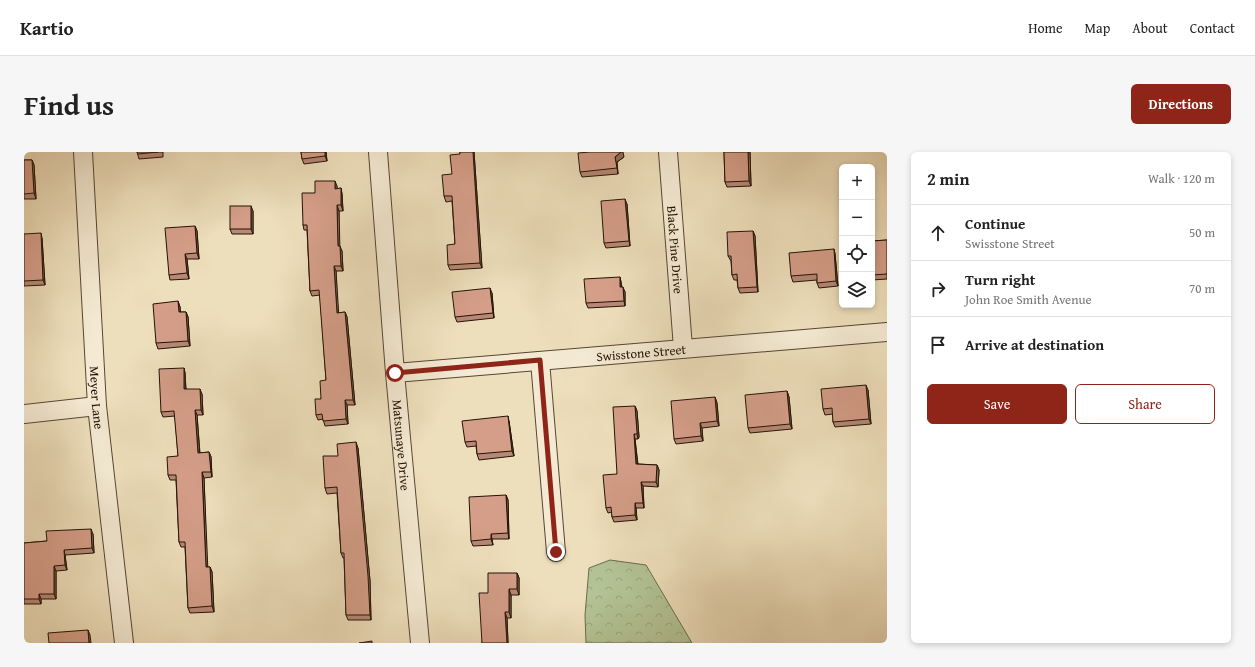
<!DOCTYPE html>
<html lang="en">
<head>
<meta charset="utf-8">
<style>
  body { margin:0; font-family:"Gentium Book Plus",serif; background:#f6f6f6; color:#222 }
  .controls { position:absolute; right:12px; top:12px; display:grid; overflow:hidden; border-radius:6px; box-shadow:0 2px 6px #0003 }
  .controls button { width:36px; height:36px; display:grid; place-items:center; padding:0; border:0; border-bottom:1px solid #e0e0e0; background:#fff; color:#222; font:20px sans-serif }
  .stop { position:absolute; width:12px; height:12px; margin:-9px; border:3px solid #8f2418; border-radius:50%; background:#fff }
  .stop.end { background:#8f2418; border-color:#fff; box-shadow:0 1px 4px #0008 }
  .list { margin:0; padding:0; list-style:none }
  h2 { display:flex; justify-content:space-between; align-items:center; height:52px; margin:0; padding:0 16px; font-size:17px }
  h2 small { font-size:13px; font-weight:400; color:#767676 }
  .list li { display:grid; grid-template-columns:26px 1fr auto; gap:12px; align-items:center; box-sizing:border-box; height:56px; padding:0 16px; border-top:1px solid #e0e0e0 }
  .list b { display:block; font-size:15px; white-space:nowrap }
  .list p { margin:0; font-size:13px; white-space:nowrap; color:#767676 }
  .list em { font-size:13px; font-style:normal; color:#767676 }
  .actions { display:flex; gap:8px; padding:12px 16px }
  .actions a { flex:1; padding:9px 0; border:1px solid #8f2418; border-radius:6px; text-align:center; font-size:14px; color:#8f2418 }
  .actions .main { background:#8f2418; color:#fff }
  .icon { flex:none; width:22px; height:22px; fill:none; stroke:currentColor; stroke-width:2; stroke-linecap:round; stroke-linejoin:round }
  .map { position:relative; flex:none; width:863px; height:491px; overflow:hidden; border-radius:6px }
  header { display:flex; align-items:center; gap:24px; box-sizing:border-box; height:56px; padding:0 20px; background:#fff; border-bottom:1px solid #e0e0e0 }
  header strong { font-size:19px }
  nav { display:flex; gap:22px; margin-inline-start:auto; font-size:14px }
  .intro { display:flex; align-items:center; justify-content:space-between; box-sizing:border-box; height:96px; padding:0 24px }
  h1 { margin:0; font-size:28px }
  .button { padding:10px 18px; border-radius:6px; background:#8f2418; color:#fff; font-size:14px; font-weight:700 }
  main { display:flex; gap:24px; padding:0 24px }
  aside { flex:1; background:#fff; border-radius:6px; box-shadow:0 2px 6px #0003 }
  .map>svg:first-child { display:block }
  .forest { fill:url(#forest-crowns); stroke:#6b6b4d }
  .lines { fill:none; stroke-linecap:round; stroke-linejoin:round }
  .minor-casing { stroke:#564633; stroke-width:20 }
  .minor { stroke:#f4ead3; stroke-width:18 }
  .wall { fill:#b78876; stroke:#231305 }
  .shaded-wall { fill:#956f60; stroke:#231305 }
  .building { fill:#d59e89; stroke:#231305 }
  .route { stroke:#8f2418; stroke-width:5 }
  .labels { text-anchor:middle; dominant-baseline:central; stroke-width:4; stroke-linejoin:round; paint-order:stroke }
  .street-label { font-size:13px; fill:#231305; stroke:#f4ead3 }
</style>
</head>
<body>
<header>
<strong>Kartio</strong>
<nav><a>Home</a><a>Map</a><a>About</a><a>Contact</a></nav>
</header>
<div class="intro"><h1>Find us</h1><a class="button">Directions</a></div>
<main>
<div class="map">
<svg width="863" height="491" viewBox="0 0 863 491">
  <defs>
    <pattern id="forest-crowns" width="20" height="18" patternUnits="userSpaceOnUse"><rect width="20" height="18" fill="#b3c395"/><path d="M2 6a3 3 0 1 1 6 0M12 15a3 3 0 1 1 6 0" fill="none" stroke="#9aa77f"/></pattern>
  </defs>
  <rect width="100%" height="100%" fill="#eedfbc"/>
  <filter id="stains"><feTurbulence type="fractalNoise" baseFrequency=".005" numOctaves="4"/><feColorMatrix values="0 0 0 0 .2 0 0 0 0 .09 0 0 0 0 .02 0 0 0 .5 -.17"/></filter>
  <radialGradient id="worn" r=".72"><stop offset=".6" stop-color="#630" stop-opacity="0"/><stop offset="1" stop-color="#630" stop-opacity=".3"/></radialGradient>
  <!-- forest -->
  <polygon class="forest" points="586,408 622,413 668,491 562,491 561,463 565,416"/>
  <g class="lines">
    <defs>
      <g id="minor">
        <path id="s1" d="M59,0L73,254L100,491"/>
        <path id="s2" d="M354,0L371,221L396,491"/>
        <path id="s3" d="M644,0L659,196"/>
        <polyline points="516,209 532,400"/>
        <path id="s4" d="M371,221L863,180"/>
        <polyline points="0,262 73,254"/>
      </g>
    </defs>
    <!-- minor casing -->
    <use href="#minor" class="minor-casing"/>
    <!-- minor -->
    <use href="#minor" class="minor"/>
  </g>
  <!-- wall -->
  <g class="wall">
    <polygon points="113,0 139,0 139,5 115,7"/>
    <polygon points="277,0 302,0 303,9 280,12 278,7"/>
    <polygon points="436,0 450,0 458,116 426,118 424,113 431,92 428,49 422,50 420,44 428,22 436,2"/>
    <polygon points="700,0 726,0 727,34 703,35 701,30"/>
    <polygon points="600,5 593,10 594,22 558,25 556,20"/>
    <polygon points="0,8 8,8 10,13 12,47 0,47"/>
    <polygon points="313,34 313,37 317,36 318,42 319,59 315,59 315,94 318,99 319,119 312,119 314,161 321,160 323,165 331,253 323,253 324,272 301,274 299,267 294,268 292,263 297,247 302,228 296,143 288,144 286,139 283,78 280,78 279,73 291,41"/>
    <polygon points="603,52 606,94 582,96 580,91"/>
    <polygon points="229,59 229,82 208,82 206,77"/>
    <polygon points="171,74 173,79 175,107 163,107 165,127 146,128 145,123"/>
    <polygon points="729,79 731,84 734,140 716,141 714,136 713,128 710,128 708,123 707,109 704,104"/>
    <polygon points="0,82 18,86 21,133 0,134"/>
    <polygon points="863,88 863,127 848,128 848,89"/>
    <polygon points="810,97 811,102 814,134 795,136 793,131 793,128 769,130 767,124"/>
    <polygon points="596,125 598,135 601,140 601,154 564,156 562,151"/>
    <polygon points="468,141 470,166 433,170 431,165"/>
    <polygon points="154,149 156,155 156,160 162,160 164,165 166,194 134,197 132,191"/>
    <polygon points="160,216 161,221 162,237 178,242 179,263 173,263 176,301 185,300 187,305 188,325 180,326 183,415 186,415 188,420 190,460 166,461 164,456 161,395 157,395 155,390 152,328 146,328 144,323 154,304 151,264 139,265 137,260"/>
    <polygon points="844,238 847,272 811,275 809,270 809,262 801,263 799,257"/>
    <polygon points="763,239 765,245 768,277 726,281 724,276"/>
    <polygon points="691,245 693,251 695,274 678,276 679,289 652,292 650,287"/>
    <polygon points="611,254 613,259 615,285 614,287 611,287 614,312 633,313 635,318 634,335 619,334 620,356 612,356 613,368 590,370 588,365 588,360 584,361 582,356 593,322"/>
    <polygon points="485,269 490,304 455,308 453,302 452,294 443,295 441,290"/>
    <polygon points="334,296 346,429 347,468 324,468 322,463 320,406 319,406 317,401 313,341 303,342 301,336 314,304"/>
    <polygon points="482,343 484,348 485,387 468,387 469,393 449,394 447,389"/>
    <polygon points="69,382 70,401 41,403 43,418 32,419 32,447 17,447 17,452 0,452 0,391 23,389"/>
    <polygon points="493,421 495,426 495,443 487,443 487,466 483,466 484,491 458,491 464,441"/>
  </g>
  <!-- shaded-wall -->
  <g class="shaded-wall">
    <polygon points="301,0 302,0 303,9 301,4"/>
    <polygon points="449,0 450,0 458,116 456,111"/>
    <polygon points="597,0 599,0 600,5 593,10 594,22 593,16 591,5"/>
    <polygon points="724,0 726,0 727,34 725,29"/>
    <polygon points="8,8 10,13 12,47 10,41"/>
    <polygon points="311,29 313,34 313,42 311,37"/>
    <polygon points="317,36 318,42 319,59 317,53"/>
    <polygon points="601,47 603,52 606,94 605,89"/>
    <polygon points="313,53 315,59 316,99 314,94"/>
    <polygon points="227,54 229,59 229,82 227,77"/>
    <polygon points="171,74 173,79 175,107 173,101"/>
    <polygon points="729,79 731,84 734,140 733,135"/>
    <polygon points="17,81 18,86 21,133 19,128"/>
    <polygon points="316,94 318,99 319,119 317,114"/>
    <polygon points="810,97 811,102 814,134 812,129"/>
    <polygon points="161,102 163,107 165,127 163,121"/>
    <polygon points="310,114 312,119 315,166 313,161"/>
    <polygon points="596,125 597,130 598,140 596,135"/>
    <polygon points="599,135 601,140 601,154 600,149"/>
    <polygon points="466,136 468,141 470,166 469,161"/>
    <polygon points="154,149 156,155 157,166 155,160"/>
    <polygon points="162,160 164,165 166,194 164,189"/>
    <polygon points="321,160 323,165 331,253 329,248"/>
    <polygon points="160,216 161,221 162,242 160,237"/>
    <polygon points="842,233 844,238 847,272 845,267"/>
    <polygon points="176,237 178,242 179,263 177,258"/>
    <polygon points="763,239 765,245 768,277 766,272"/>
    <polygon points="691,245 693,251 695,274 693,269"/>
    <polygon points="321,248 323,253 324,272 322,267"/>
    <polygon points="611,254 613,259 615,285 614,287 613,282"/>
    <polygon points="171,258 173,263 176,306 174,301"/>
    <polygon points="484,264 485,269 490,304 488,299"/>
    <polygon points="676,271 678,276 679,289 677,284"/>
    <polygon points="610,282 611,287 614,317 612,312"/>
    <polygon points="332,290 334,296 346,429 347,468 346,463"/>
    <polygon points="185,300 187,305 188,325 187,320"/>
    <polygon points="633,313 635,318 634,335 632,330"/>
    <polygon points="178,320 180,326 184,420 182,415"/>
    <polygon points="617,330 619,334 620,356 619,351"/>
    <polygon points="482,343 484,348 485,387 484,381"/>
    <polygon points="611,351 612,356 613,368 611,363"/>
    <polygon points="67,377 69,382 70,401 68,396"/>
    <polygon points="467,382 468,387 469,393 467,387"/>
    <polygon points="40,398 41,403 43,418 41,413"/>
    <polygon points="30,414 32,419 32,447 30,442"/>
    <polygon points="186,415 188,420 190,460 188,454"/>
    <polygon points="493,421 495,426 495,443 493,437"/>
    <polygon points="485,437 487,443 487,466 485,460"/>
    <polygon points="15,442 17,447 17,452 15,447"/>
    <polygon points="481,460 483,466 484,491 483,491"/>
    <polygon points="64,478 66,483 67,491 65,491"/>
  </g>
  <!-- building -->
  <g class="building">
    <polygon points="113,0 134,0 114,2"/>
    <polygon points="277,0 301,0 301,4 278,7"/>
    <polygon points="436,0 449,0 456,111 424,113 423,93 431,92 428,44 420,44 418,23 428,22 426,3 436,2"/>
    <polygon points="566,0 597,0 591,5 593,16 556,20 554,1"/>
    <polygon points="700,0 724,0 725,29 701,30"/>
    <polygon points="0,8 8,8 10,41 0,42"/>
    <polygon points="291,29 311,29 311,37 317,36 317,53 313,53 314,94 316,94 317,114 310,114 313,161 321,160 329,248 321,248 322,267 299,269 298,262 292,263 291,247 297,247 296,229 302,228 295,138 286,139 283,73 279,73 278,41 291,41"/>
    <polygon points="601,47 605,89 580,91 577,49"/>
    <rect x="206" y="54" width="21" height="23"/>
    <polygon points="171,74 173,101 161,102 163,121 145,123 141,76"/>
    <polygon points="729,79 733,135 714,136 713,122 708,123 707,104 704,104 703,80"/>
    <polygon points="17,81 19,128 0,129 0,82"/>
    <polygon points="863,88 863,122 848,123 848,89"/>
    <polygon points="810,97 812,129 793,131 793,122 767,124 765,101"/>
    <polygon points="596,125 596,135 599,135 600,149 562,151 560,127"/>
    <polygon points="466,136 469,161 431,165 428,140"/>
    <polygon points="154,149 155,160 162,160 164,189 132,191 129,152"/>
    <polygon points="160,216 160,237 176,237 177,258 171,258 174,301 185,300 187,320 178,320 182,415 186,415 188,454 164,456 161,390 155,390 152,323 144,323 143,305 154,304 150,259 137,260 135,217"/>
    <polygon points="842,233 845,267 809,270 808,256 799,257 797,237"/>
    <polygon points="763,239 766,272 724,276 721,243"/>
    <polygon points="691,245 693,269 676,271 677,284 650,287 647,249"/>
    <polygon points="611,254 613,280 613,282 610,282 612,312 633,313 632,330 617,330 619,351 611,351 611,363 588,365 587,355 582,356 579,323 593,322 589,255"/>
    <polygon points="484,264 488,299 453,302 452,289 441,290 438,269"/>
    <polygon points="332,290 344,424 346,463 322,463 320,401 317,401 313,335 301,336 299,304 314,304 313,292"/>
    <polygon points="482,343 484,381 467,382 467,387 447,389 445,345"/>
    <polygon points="67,377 68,396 40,398 41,413 30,414 30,442 15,442 15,447 0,447 0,391 23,389 22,379"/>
    <polygon points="464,421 493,421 493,437 485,437 485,460 481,460 483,491 458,491 455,441 464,441"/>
    <polygon points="64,478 65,491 25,491 24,481"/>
    <polygon points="348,489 348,491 335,491"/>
  </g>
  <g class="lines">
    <!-- route -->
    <polyline class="route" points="371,221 516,208 532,400"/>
  </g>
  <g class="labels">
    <!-- street labels -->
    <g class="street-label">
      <text stroke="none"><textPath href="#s3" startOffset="98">Black Pine Drive</textPath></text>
      <text stroke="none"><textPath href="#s4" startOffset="247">Swisstone Street</textPath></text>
      <text stroke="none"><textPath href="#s1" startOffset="246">Meyer Lane</textPath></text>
      <text stroke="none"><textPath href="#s2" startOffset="294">Matsunaye Drive</textPath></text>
    </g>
  </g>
  <rect width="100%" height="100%" filter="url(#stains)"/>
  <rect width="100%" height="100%" fill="url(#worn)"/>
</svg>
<div class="controls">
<button>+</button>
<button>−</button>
<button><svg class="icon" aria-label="locate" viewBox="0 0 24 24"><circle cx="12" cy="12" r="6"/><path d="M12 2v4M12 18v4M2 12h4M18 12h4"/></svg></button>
<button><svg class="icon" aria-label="layers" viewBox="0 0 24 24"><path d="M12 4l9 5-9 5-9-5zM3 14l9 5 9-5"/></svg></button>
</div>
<div class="stop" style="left:371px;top:221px"></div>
<div class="stop end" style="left:532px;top:400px"></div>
</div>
<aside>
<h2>2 min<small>Walk · 120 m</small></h2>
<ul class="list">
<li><svg class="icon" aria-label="ahead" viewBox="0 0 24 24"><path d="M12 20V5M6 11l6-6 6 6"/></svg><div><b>Continue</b><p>Swisstone Street</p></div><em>50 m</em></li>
<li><svg class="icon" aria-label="right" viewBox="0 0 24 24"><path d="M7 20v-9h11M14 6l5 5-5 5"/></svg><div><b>Turn right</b><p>John Roe Smith Avenue</p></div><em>70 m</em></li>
<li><svg class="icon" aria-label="arrive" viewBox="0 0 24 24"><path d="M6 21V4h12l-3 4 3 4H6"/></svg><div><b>Arrive at destination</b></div></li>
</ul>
<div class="actions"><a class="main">Save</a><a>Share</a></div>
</aside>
</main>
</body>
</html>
